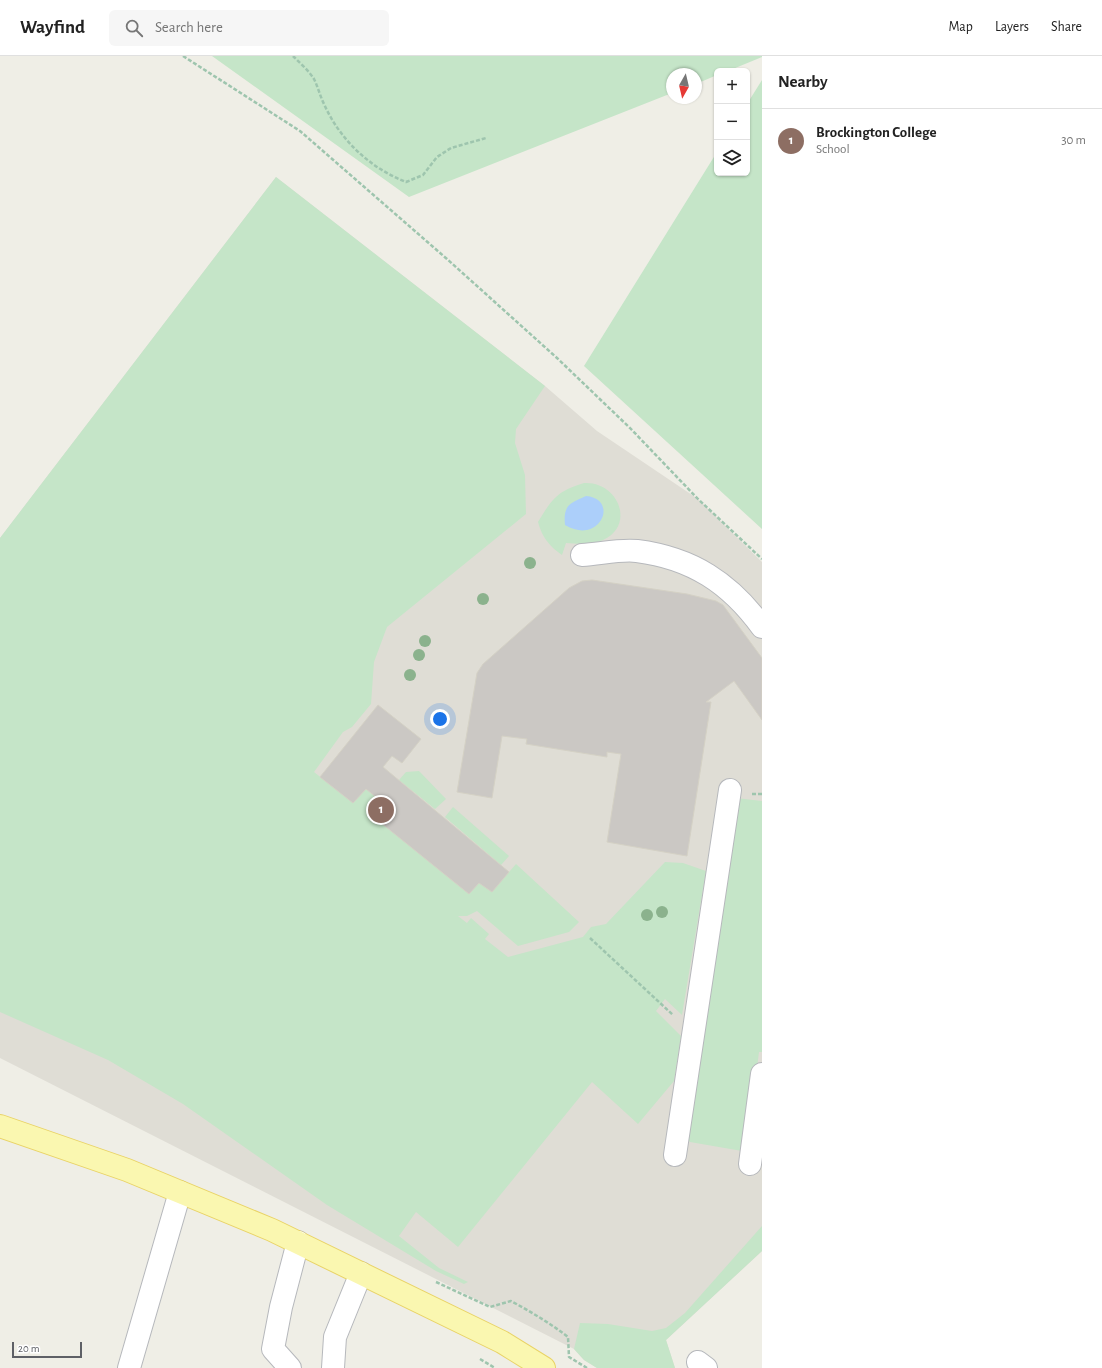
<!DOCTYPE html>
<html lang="en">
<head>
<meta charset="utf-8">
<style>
  body { margin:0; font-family:"Alegreya Sans",sans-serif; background:#f6f6f6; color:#222 }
  .controls { position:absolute; right:12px; top:12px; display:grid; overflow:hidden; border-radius:6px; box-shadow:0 1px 3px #0004 }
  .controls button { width:36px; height:36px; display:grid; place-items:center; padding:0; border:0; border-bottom:1px solid #e0e0e0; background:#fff; color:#222; font:20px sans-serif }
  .compass { position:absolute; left:666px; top:12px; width:36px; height:36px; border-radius:50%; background:#fff; box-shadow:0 1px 3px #0004; rotate:188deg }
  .scale { position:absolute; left:12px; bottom:10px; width:70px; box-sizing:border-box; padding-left:4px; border:2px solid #5e6066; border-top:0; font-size:11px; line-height:14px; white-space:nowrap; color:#5e6066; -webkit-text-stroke:3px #fff; paint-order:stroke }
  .you { position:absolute; left:440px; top:663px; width:14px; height:14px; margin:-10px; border:3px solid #fff; border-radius:50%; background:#1a73e8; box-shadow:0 0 0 6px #1a73e833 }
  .badge { display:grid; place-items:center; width:26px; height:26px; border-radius:50%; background:#df5c3d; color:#fff; font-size:13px; font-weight:700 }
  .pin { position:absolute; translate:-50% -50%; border:2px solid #fff; box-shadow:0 1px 4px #0006 }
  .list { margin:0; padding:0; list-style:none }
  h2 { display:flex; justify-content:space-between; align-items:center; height:52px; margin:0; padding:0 16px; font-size:17px }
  h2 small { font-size:13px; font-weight:400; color:#767676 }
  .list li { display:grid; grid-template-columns:26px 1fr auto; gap:12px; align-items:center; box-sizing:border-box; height:64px; padding:0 16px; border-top:1px solid #e0e0e0 }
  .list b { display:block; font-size:15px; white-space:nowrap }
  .list p { margin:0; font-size:13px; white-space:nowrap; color:#767676 }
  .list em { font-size:13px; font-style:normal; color:#767676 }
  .icon { flex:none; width:22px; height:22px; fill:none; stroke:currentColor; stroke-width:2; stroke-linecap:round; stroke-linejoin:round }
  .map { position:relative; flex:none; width:762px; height:1312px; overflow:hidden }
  header { display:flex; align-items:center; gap:24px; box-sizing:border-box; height:56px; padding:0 20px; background:#fff; border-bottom:1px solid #e0e0e0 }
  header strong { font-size:19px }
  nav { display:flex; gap:22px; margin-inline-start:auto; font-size:14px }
  .search { width:280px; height:36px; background:#f6f6f6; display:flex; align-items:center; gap:10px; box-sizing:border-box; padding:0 14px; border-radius:6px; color:#767676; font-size:15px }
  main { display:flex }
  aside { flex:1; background:#fff }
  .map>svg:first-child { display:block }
  .education { fill:#dfddd5 }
  .green { fill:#c5e5c8 }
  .water { fill:#accffa }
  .building { fill:#cbc8c4; stroke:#d4d1c5 }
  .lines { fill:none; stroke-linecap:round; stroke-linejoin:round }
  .minor-casing { stroke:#b6b8bc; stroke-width:24 }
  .major-casing { stroke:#e9d366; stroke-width:24 }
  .path { stroke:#9ec5ae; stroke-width:2.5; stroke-dasharray:4 2; stroke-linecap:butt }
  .minor { stroke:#fff; stroke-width:22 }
  .major { stroke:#faf7b0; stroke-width:22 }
  .tree { fill:#8bb28d }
</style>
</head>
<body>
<header>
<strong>Wayfind</strong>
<div class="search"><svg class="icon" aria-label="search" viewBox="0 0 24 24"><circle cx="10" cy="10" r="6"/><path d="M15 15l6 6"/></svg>Search here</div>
<nav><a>Map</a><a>Layers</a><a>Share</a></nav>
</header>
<main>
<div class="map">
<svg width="762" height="1312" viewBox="0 0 762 1312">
  <rect width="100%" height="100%" fill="#efeee6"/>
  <!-- education -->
  <polygon class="education" points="276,121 545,330 597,375 698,443 762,506 762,1195 666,1284 675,1312 597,1312 584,1304 574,1293 0,1002 0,482"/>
  <!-- green -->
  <g class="green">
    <polygon points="212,0 762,0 762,1 728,15 717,15 717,19 696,28 696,18 672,18 672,37 409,141"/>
    <polygon points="762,24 762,473 584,310 717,96 717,117 747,117 747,48"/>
    <polygon points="276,121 545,330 516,373 515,387 525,419 526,458 387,571 374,606 371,648 352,671 343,676 314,716 353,747 366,733 381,745 371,758 469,838 479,827 492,836 516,808 579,866 569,876 518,890 477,855 467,860 458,860 467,867 471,862 489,878 485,883 508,901 583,881 591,871 606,868 665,806 683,807 706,815 682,959 665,943 656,955 681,980 674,1025 638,1068 592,1026 458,1191 416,1156 399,1180 439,1212 468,1226 464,1228 436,1215 327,1149 183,1048 108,1004 0,956 0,482"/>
    <path d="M584,427C618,425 636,469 603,484C593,489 577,488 566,487L562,499C549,490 542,481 538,466C552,443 557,435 584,427Z"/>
    <polygon points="419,715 446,743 435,753 399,724 406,716"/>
    <polygon points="736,742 762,745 762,996 759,996 747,1092 742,1095 690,1086 686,1082"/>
    <polygon points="453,751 509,800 501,809 445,761"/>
    <polygon points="762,1170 762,1195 666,1284 675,1312 597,1312 584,1304 574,1293 580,1267 608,1268 652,1275 666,1272 685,1257"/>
  </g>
  <!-- water -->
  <path class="water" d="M586,440C620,443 600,490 565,469C563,449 570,447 586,440Z"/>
  <!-- building -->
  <g class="building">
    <polygon points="592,524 687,538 716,545 723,549 762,602 762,664 734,625 706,646 711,646 687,800 607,786 621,698 607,696 607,701 526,688 527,683 502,680 492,742 457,736 477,617 483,608 569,532 582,525"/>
    <polygon points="378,649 421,683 402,707 392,700 383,711 509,816 492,836 479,827 469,838 370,758 381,745 366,733 353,747 320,721"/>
  </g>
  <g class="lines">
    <defs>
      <g id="minor">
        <path d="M582,499C600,498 620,493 637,495C692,502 730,527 762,571"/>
        <polyline points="675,1099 730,734"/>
        <polyline points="750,1108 762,1018"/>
        <polyline points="698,1306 706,1312"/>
        <polyline points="129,1312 180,1136"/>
        <polyline points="290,1312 273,1293 281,1251 298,1186"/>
        <polyline points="333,1312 335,1281 361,1217"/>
      </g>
      <polyline id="major" points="0,1070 127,1114 272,1174 502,1286 544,1312"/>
    </defs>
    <!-- minor casing -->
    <use href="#minor" class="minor-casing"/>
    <!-- major casing -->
    <use href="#major" class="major-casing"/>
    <!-- path -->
    <g class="path">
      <polyline points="183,0 300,75 447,203 557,302 630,372 698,443 762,503"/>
      <path d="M293,0C300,7 309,15 314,23C318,31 320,40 324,48C340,84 370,112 406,126L423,119L437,101L451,92L486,82"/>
      <polyline points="752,738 762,738"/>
      <polyline points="590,882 673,959"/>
      <path d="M436,1226L490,1251L511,1245C531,1256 550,1267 568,1281L569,1301L587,1312"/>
      <polyline points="480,1303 495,1312"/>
    </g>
    <!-- minor -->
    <use href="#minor" class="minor"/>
    <!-- major -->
    <use href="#major" class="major"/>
  </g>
  <!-- trees -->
  <g class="tree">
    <circle cx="530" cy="507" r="6"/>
    <circle cx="483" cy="543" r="6"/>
    <circle cx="425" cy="585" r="6"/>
    <circle cx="419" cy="599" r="6"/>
    <circle cx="410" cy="619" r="6"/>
    <circle cx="662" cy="856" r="6"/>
    <circle cx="647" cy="859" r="6"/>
  </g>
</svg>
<div class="controls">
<button>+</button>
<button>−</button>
<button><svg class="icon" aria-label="layers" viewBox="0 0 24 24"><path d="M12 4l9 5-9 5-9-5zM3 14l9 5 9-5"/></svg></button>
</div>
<svg class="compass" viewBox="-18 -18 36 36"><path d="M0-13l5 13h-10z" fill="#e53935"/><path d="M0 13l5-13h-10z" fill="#767676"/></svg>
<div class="scale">20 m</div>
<div class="you"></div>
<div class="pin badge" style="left:381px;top:754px;background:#8d6e63">1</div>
</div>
<aside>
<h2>Nearby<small></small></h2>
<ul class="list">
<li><span class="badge" style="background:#8d6e63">1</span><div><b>Brockington College</b><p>School</p></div><em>30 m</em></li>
</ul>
</aside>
</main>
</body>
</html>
